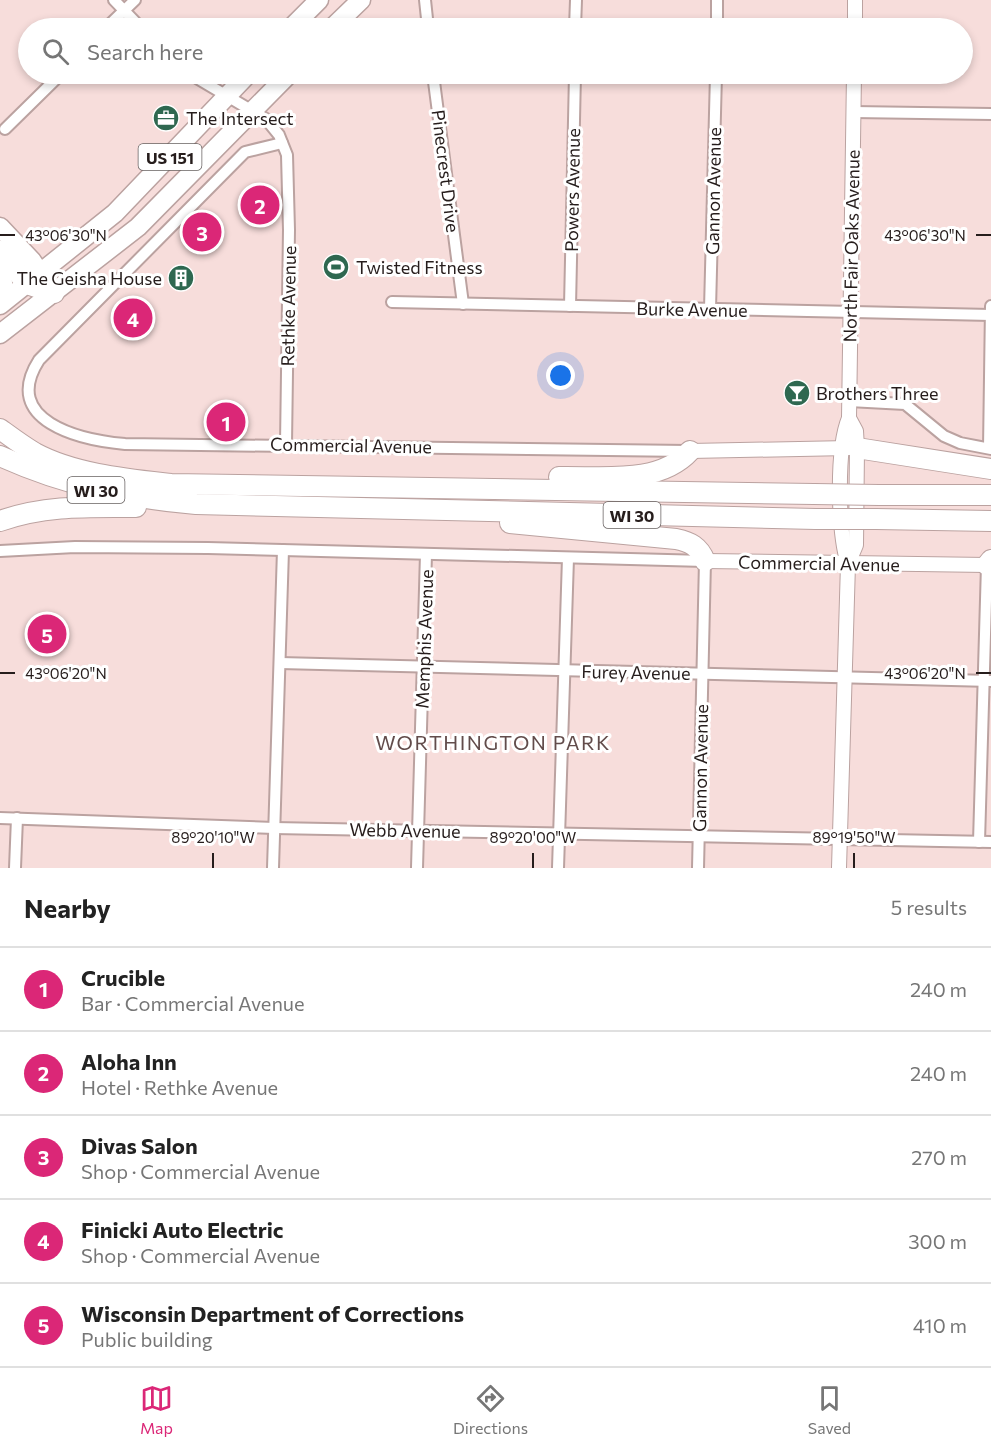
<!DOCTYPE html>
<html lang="en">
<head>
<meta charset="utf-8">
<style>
  body { margin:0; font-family:Commissioner,sans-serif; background:#f2f2f2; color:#222 }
  .you { position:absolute; left:561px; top:376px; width:21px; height:21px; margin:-15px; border:4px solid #fff; border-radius:50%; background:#1a73e8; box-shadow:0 0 0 9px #1a73e833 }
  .badge { display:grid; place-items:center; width:39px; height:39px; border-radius:50%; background:#db2777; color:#fff; font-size:20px; font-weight:700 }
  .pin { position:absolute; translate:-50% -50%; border:3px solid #fff; box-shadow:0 2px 6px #0006 }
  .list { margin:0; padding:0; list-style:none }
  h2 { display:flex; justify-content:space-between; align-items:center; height:78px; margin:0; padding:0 24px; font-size:26px }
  h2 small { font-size:20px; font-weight:400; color:#767676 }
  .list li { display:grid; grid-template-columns:39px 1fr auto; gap:18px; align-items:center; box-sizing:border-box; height:84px; padding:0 24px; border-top:2px solid #e0e0e0 }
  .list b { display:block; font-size:22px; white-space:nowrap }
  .list p { margin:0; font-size:20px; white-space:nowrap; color:#767676 }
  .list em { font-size:20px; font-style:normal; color:#767676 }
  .icon { flex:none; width:33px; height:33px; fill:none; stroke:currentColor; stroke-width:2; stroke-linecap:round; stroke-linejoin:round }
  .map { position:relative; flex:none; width:991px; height:868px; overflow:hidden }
  .search { position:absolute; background:#fff; box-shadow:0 3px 9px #0003; left:18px; right:18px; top:18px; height:66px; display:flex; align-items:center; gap:15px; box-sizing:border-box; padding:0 21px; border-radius:33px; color:#767676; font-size:22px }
  .sheet { height:498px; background:#fff }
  nav { display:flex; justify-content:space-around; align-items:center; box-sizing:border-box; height:84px; border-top:2px solid #e0e0e0; background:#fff; font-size:16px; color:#767676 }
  nav a { display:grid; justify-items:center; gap:3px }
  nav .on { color:#db2777 }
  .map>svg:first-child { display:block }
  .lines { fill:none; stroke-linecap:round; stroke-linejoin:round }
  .minor-casing { stroke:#bba2a0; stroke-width:14 }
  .tertiary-casing { stroke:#bba2a0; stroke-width:16 }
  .primary-casing { stroke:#bba2a0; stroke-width:21 }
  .motorway-casing { stroke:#bba2a0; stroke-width:22 }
  .minor { stroke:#fff; stroke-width:10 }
  .tertiary { stroke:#fff; stroke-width:14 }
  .primary { stroke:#fff; stroke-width:18 }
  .motorway { stroke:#fff; stroke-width:20 }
  .motorway-bridge-casing { stroke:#bba2a0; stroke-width:22; stroke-linecap:butt }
  .motorway-bridge { stroke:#fff; stroke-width:20 }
  .ticks { fill:none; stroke:#261d1c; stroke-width:2 }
  .labels { text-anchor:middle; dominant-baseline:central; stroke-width:6; stroke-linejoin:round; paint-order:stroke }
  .shield { fill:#fff; stroke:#676160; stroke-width:1.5 }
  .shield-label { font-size:16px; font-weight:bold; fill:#261d1c }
  .poi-label { font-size:18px; fill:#261d1c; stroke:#fff; text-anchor:start }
  .street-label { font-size:18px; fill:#261d1c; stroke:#fff }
  .neighbourhood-label { font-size:20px; letter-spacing:1.5px; fill:#624c4b; stroke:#fff }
  .ticks-label { font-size:15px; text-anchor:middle; fill:#261d1c; stroke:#fff; stroke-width:6; stroke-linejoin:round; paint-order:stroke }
</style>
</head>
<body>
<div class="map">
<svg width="991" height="868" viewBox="0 0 991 868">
  <rect width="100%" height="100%" fill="#f7dddb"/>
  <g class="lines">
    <defs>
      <g id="minor">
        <polyline points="114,0 141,28"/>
        <polyline points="425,0 428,28"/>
        <polyline points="106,28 135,0"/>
        <polyline points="575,28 576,0"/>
        <polyline points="717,28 717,0"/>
        <polyline points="190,74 266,119 279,135 287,155 289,230 286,444"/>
        <polyline points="433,74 463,304"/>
        <polyline points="853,112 991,114"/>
        <polyline points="5,129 61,74"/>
        <path d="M282,143L245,152L39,360C0,421 80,440 125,444L688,451"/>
        <polyline points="392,302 991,315"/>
        <polyline points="570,306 575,74"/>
        <polyline points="710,309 716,74"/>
        <polyline points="849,401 905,404 944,436 960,443 991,449"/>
        <polyline points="989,448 991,306"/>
        <polyline points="0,551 75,547 208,548 705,561 698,868"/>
        <polyline points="280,663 991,681"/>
        <polyline points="0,818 274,828 991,842"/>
        <polyline points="979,842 987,565 991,565"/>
        <polyline points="15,868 17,818"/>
        <polyline points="273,868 283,550"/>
        <polyline points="417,868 426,554"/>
        <polyline points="558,868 568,558"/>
      </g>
      <g id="tertiary">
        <polyline points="855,28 855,0"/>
        <polyline points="690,451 849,448"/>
        <polyline points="705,561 987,565"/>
        <polyline points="848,564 856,545 857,448 856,431 849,418"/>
        <path d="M839,868L848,564C838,531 836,449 849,418L854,74"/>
      </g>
      <g id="primary">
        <polyline points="291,28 319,0"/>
        <polyline points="332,28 361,0"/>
        <polyline points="0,227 32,261 46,282"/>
        <polyline points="0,305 115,213 248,74"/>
        <polyline points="0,334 138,227 289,74"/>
      </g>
      <g id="motorway">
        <polyline points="0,251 27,284 54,293"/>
        <polyline points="0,272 3,288 0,301"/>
        <path d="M0,429C11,437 23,446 35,453C74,474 127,479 171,484L814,494"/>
        <polyline points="857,448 991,469"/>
        <path d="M0,456C63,485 127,498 196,504L816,519"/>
        <path d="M559,477C603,476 659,485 690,451"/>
        <polyline points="879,495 991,495"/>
        <polyline points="876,519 991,521"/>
        <path d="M0,521C45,505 89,507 136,507"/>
        <path d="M510,523L676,539C690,542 699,546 705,561"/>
        <polyline points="987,565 991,560"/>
      </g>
    </defs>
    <!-- minor casing -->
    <use href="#minor" class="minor-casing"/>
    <!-- tertiary casing -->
    <use href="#tertiary" class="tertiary-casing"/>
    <!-- primary casing -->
    <use href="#primary" class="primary-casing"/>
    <!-- motorway casing -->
    <use href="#motorway" class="motorway-casing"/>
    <!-- minor -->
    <use href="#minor" class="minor"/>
    <!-- tertiary -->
    <use href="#tertiary" class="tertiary"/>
    <!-- primary -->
    <use href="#primary" class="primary"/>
    <!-- motorway -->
    <use href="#motorway" class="motorway"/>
    <defs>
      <g id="motorway-bridge">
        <polyline points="814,494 879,495"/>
        <polyline points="816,519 876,519"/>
      </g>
    </defs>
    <!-- motorway-bridge casing -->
    <use href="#motorway-bridge" class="motorway-bridge-casing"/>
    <!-- motorway-bridge -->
    <use href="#motorway-bridge" class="motorway-bridge"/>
  </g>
  <!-- ticks -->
  <path class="ticks" d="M0,235H15M976,235H991M0,673H15M976,673H991M213,853V868M533,853V868M854,853V868"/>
  <!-- icons -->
  <defs>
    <symbol id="office-disc" viewBox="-11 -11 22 22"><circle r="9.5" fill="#2e6850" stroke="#fff"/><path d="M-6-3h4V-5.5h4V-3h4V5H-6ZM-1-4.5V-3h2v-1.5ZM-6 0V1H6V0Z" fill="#fff"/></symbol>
    <symbol id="stadium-disc" viewBox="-11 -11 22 22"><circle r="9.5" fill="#2e6850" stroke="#fff"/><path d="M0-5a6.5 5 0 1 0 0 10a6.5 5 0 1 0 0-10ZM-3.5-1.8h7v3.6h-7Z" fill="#fff"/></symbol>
    <symbol id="building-disc" viewBox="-11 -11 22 22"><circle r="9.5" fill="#2e6850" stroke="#fff"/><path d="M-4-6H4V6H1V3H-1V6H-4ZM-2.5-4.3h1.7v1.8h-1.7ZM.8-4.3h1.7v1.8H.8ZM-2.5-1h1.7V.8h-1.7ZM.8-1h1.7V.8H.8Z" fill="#fff"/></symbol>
    <symbol id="bar-disc" viewBox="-11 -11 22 22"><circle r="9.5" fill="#2e6850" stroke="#fff"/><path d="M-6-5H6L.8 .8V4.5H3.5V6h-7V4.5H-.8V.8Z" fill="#fff"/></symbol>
  </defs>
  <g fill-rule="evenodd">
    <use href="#office-disc" x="151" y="103" width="30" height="30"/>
    <use href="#stadium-disc" x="321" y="252" width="30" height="30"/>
    <use href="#building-disc" x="166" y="263" width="30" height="30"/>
    <use href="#bar-disc" x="782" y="378" width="30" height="30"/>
  </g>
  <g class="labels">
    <!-- shield labels -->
    <g class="shield">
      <rect x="138.5" y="144" width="63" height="26" rx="4.5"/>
      <rect x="67.5" y="477" width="57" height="26" rx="4.5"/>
      <rect x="603.5" y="502" width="57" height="26" rx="4.5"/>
    </g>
    <g class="shield-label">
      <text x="170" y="157">US 151</text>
      <text x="96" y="490">WI 30</text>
      <text x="632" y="515">WI 30</text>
    </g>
    <!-- poi labels -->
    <g class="poi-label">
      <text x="186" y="118">The Intersect</text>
      <text x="356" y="267">Twisted Fitness</text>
      <text x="162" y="278" text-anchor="end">The Geisha House</text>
      <text x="816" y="393">Brothers Three</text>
    </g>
    <!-- street labels -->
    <g class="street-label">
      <text transform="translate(446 171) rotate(83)">Pinecrest Drive</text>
      <text transform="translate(572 190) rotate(-89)">Powers Avenue</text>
      <text transform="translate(713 191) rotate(-89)">Gannon Avenue</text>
      <text transform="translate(851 246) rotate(-89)">North Fair Oaks Avenue</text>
      <text transform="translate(288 306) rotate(-89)">Rethke Avenue</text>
      <text transform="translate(692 309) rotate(1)">Burke Avenue</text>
      <text transform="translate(351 445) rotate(1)">Commercial Avenue</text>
      <text transform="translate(819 563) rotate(1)">Commercial Avenue</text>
      <text transform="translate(424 639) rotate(-88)">Memphis Avenue</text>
      <text transform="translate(636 672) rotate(1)">Furey Avenue</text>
      <text transform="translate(700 768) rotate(-89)">Gannon Avenue</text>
      <text transform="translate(405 830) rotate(1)">Webb Avenue</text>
    </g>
    <!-- neighbourhood labels -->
    <g class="neighbourhood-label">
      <text x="493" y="742">WORTHINGTON PARK</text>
    </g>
  </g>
  <g class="ticks-label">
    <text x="66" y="241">43°06'30"N</text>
    <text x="925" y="241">43°06'30"N</text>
    <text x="66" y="679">43°06'20"N</text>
    <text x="925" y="679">43°06'20"N</text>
    <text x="213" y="843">89°20'10"W</text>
    <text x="533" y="843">89°20'00"W</text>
    <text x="854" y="843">89°19'50"W</text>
  </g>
</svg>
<div class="you"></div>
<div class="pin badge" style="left:226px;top:422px">1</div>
<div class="pin badge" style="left:260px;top:205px">2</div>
<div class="pin badge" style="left:202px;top:232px">3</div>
<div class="pin badge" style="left:133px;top:318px">4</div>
<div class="pin badge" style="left:47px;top:634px">5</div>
<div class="search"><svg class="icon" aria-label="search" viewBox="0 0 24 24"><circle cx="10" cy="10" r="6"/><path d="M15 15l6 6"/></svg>Search here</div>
</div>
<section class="sheet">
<h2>Nearby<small>5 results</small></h2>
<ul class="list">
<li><span class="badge">1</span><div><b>Crucible</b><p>Bar · Commercial Avenue</p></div><em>240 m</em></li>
<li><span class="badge">2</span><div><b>Aloha Inn</b><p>Hotel · Rethke Avenue</p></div><em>240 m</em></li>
<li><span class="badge">3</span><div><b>Divas Salon</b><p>Shop · Commercial Avenue</p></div><em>270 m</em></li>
<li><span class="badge">4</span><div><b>Finicki Auto Electric</b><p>Shop · Commercial Avenue</p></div><em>300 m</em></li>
<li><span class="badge">5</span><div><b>Wisconsin Department of Corrections</b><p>Public building</p></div><em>410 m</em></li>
</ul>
</section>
<nav>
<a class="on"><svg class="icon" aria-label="map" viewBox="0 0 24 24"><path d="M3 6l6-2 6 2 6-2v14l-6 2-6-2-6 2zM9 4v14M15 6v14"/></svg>Map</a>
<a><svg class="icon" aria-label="directions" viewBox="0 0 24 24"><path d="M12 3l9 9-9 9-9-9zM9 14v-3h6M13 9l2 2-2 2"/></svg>Directions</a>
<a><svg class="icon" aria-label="saved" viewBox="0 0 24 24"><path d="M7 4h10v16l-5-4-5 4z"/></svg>Saved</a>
</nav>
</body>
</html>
